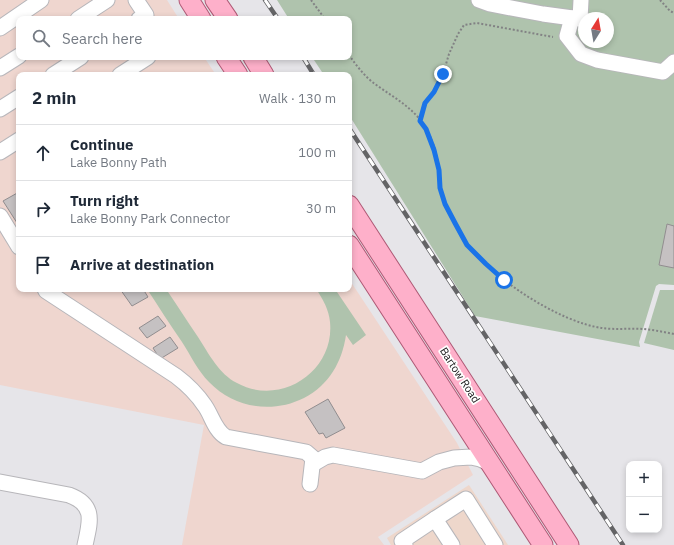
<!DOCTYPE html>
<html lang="en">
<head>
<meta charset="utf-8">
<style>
  body { margin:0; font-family:"IBM Plex Sans",sans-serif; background:#f2f2f3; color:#1f2937 }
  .controls { position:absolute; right:12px; bottom:12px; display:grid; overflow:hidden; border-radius:8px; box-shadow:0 2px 6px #0003 }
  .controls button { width:36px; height:36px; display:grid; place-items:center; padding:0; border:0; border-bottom:1px solid #e0e1e3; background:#fff; color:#1f2937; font:20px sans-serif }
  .compass { position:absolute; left:578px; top:12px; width:36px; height:36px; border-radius:50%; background:#fff; box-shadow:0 2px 6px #0003; rotate:11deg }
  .stop { position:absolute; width:12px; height:12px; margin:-9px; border:3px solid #1a73e8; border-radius:50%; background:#fff }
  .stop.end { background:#1a73e8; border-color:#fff; box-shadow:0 1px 4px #0008 }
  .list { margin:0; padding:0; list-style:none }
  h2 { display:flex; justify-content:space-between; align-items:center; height:52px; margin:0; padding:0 16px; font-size:17px }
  h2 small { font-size:13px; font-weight:400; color:#747a83 }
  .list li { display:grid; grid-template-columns:26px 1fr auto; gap:12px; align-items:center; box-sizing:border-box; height:56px; padding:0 16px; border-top:1px solid #e0e1e3 }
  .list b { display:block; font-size:15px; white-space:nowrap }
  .list p { margin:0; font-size:13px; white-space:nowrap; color:#747a83 }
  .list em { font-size:13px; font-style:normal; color:#747a83 }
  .icon { flex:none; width:22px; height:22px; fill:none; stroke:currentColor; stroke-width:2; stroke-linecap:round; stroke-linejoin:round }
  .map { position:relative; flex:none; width:674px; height:545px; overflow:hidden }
  .search { position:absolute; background:#fff; box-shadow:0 2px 6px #0003; left:16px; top:16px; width:336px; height:44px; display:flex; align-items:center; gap:10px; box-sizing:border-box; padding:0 14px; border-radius:8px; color:#747a83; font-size:15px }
  .panel { position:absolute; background:#fff; box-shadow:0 2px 6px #0003; left:16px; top:72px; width:336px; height:220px; border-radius:8px }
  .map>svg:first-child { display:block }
  .commercial { fill:#eed7cb }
  .education { fill:#efd6cf }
  .green { fill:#afc3ad; fill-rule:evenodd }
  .building { fill:#c5c1c2; stroke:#918d8f }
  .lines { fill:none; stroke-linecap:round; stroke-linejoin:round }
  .minor-casing { stroke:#b7b6ba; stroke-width:17 }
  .major-casing { stroke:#af5a76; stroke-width:21 }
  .path { stroke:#828284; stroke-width:2; stroke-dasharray:2 2; stroke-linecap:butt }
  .minor { stroke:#fff; stroke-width:15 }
  .major { stroke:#feb0ca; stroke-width:19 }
  .rail-casing { stroke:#646466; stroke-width:4.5 }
  .rail { stroke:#fff; stroke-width:3; stroke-dasharray:9; stroke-linecap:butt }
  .route { stroke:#1a73e8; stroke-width:5 }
  .labels { text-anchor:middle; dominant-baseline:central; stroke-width:3.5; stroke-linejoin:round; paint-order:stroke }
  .street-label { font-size:11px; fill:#1b1b1c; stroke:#fff }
</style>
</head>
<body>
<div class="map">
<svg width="674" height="545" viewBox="0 0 674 545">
  <rect width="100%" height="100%" fill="#e6e5e9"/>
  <!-- commercial -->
  <polygon class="commercial" points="469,485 508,545 391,545 387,538"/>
  <!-- education -->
  <polygon class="education" points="0,0 167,0 179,19 19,19 19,57 204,57 216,75 19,75 19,289 349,289 349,279 457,443 473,475 378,537 384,545 182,545 204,425 0,385"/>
  <!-- green -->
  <g class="green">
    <path d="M277,0H674V285L659,284L656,286L639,342L640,347L475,316L349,115V75H324L312,57H349V19H289ZM584,18H608V42H584Z"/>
    <path d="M147,289H166C177,305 187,321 198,337C209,354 219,374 237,383C280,407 335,372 330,322C329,310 323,299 316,289H335L366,335L353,345L346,335C342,362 329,385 304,398C272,414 234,408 209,382C198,371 191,356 182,342C170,325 159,307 147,289Z"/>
    <polygon points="660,290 674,290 674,350 644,343"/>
  </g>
  <!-- building -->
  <g class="building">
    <polygon points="19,192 19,226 3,201"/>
    <polygon points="667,224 674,226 674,268 659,265"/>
    <polygon points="120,289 143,289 148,297 132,306"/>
    <polygon points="158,316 166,326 147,338 139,328"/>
    <polygon points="170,337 178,348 160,359 153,348"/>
    <polygon points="328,399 345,428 326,438 323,433 319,434 305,412"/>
  </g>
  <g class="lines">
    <defs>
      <g id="minor">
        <polyline points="136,0 146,15 139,19"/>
        <polyline points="479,0 490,4 543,14 580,19 581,0"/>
        <polyline points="572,18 567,36 581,54 597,60 663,72 674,62"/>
        <polyline points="78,19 107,0"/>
        <polyline points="0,28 41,0"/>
        <polyline points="0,68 19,56"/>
        <polyline points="53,75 81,57"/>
        <polyline points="120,75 148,57"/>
        <polyline points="0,109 19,97"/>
        <polyline points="0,152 19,140"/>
        <polyline points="0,216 19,247"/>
        <path d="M45,289L46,291L176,376C188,385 197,394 205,406C212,416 215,431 226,437L306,452L313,458L310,484"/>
        <polyline points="313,464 325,457 333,455 422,471 439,462 454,458 471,457 480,459 491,464"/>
        <path d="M0,482L69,495C96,505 90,522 85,545"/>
        <polyline points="435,519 466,499 495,545"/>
        <polyline points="405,545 402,541 435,519 452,545"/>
      </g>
      <g id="major">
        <polyline points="189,0 201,19"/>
        <polyline points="215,0 228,19"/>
        <polyline points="226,57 238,75"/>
        <polyline points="253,57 264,75"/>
        <polyline points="349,205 569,545"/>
        <polyline points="349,245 543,545"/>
      </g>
    </defs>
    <!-- minor casing -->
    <use href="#minor" class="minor-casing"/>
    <!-- major casing -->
    <use href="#major" class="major-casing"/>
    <!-- path -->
    <g class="path">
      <polyline points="311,0 325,19"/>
      <polyline points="660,0 670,11 674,13"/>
      <path d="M349,55C356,65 365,77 375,84C394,98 415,108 427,130C433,141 438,157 439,170C441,182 440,194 445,205C452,218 459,234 467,245C494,279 559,322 602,328C615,330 630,328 644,329C654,330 664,332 674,334"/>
      <polyline points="420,121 425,103 433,92 443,74 449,54 458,34 464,25 477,23 553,37"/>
    </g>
    <!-- minor -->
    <use href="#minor" class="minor"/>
    <!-- major -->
    <use href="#major" class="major"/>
    <defs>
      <g id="rail">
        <polyline points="265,0 278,19"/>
        <polyline points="303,57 314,75"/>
        <polyline points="349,128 623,545"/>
      </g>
    </defs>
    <!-- rail casing -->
    <use href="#rail" class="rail-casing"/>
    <!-- rail -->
    <use href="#rail" class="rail"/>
  </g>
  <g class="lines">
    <!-- route -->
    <polyline class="route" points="443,74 434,92 425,103 420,121 426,129 434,150 439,170 440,188 445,204 455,223 467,245 486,264 504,280"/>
  </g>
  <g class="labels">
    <!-- street labels -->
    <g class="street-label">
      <text transform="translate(460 375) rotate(57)">Bartow Road</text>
    </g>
  </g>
</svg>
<div class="controls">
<button>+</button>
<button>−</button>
</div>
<svg class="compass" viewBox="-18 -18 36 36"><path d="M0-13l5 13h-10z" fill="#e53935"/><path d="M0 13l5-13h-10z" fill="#747a83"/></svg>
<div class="stop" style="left:504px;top:280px"></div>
<div class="stop end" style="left:443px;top:74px"></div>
<div class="search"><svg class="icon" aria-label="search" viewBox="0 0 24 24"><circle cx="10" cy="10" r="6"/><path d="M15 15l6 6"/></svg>Search here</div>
<section class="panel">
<h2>2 min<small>Walk · 130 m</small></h2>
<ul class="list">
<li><svg class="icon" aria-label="ahead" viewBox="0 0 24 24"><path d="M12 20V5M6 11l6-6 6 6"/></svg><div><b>Continue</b><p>Lake Bonny Path</p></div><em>100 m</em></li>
<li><svg class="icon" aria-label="right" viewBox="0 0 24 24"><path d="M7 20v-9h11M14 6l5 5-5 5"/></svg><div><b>Turn right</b><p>Lake Bonny Park Connector</p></div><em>30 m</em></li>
<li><svg class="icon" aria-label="arrive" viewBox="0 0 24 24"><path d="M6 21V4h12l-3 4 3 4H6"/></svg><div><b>Arrive at destination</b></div></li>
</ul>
</section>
</div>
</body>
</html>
